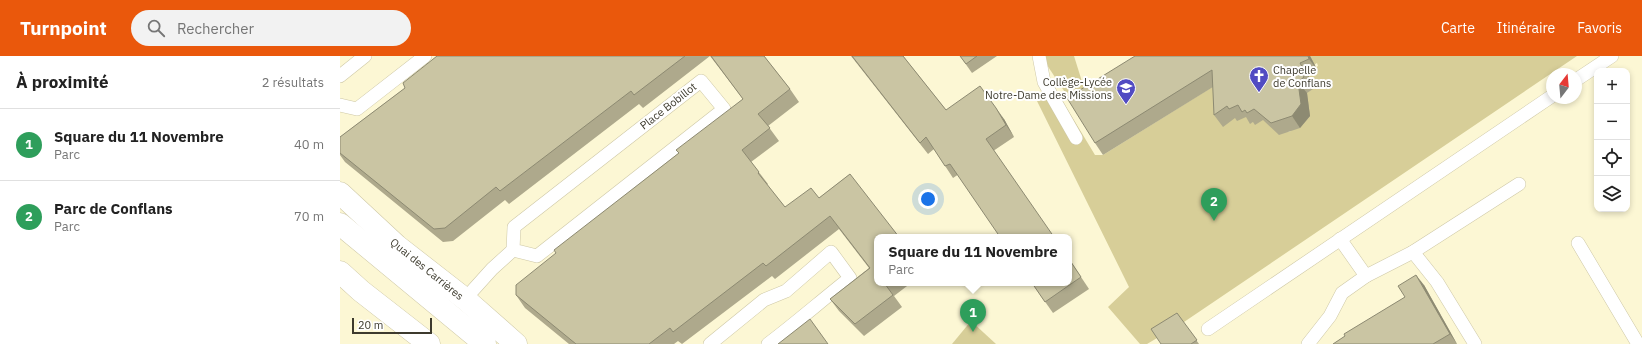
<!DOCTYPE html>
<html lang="fr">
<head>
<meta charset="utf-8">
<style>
  body { margin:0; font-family:"IBM Plex Sans",sans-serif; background:#f2f2f2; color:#222 }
  .controls { position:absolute; right:12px; top:12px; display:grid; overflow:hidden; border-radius:8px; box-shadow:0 2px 6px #0003 }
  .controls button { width:36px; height:36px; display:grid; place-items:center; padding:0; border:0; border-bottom:1px solid #e0e0e0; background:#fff; color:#222; font:20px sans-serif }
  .compass { position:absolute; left:1206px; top:12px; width:36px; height:36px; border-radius:50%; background:#fff; box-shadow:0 2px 6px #0003; rotate:16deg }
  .scale { position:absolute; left:12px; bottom:10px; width:80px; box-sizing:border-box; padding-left:4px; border:2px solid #3d3a2d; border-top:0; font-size:11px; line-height:14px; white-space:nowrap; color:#3d3a2d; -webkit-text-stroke:3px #fff; paint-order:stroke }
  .you { position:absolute; left:588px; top:143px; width:14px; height:14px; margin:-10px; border:3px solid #fff; border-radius:50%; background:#1a73e8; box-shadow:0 0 0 6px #1a73e833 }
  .badge { display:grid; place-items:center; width:26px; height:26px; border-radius:50%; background:#ea580c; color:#fff; font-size:13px; font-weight:700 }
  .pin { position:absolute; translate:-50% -33px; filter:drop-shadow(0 1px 2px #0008) }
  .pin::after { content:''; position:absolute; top:21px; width:14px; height:12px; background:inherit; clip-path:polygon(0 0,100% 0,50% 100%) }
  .popup { position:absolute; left:534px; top:178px; width:198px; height:52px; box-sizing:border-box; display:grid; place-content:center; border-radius:8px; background:#fff; filter:drop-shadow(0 1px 3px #0005); font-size:13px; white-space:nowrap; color:#767676 }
  .popup b { font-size:15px; color:#222 }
  .popup::after { content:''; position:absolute; left:50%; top:100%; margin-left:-8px; border:8px solid transparent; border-top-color:#fff }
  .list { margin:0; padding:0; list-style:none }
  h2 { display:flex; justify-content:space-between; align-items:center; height:52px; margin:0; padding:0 16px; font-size:17px }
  h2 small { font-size:13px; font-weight:400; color:#767676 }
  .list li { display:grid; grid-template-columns:26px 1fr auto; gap:12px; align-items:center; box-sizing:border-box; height:72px; padding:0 16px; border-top:1px solid #e0e0e0 }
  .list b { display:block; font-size:15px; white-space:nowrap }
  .list p { margin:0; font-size:13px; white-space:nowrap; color:#767676 }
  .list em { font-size:13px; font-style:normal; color:#767676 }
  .icon { flex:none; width:22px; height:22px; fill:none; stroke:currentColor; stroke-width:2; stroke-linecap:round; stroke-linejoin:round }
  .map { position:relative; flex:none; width:1302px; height:288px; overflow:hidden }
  header { display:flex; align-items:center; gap:24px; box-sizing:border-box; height:56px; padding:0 20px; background:#ea580c; color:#fff }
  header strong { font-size:19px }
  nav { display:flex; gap:22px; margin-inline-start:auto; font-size:14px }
  .search { width:280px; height:36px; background:#f2f2f2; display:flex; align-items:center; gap:10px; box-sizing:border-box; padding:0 14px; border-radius:22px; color:#767676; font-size:15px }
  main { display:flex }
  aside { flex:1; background:#fff }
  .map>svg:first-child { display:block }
  .green { fill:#d7ce98 }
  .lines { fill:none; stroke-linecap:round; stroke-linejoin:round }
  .lane-casing { stroke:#cec8a6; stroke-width:14 }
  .secondary-casing { stroke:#cec8a6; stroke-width:23 }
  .lane { stroke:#fff; stroke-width:13 }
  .secondary { stroke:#fff; stroke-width:22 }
  .wall { fill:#aea98c }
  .shaded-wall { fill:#8d8a72 }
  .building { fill:#cac5a3; stroke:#8d8a72 }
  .labels { text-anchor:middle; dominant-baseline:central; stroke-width:4; stroke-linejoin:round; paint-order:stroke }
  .poi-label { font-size:11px; fill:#3d3a2d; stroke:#fff; text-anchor:start }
  .street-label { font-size:11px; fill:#3d3a2d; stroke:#fff }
</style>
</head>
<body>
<header>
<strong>Turnpoint</strong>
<div class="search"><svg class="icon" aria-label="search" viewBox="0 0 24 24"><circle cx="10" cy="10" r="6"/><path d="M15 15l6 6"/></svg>Rechercher</div>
<nav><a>Carte</a><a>Itinéraire</a><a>Favoris</a></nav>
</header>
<main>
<aside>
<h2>À proximité<small>2 résultats</small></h2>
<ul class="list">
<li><span class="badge" style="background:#2e9e5b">1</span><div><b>Square du 11 Novembre</b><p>Parc</p></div><em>40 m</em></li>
<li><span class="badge" style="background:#2e9e5b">2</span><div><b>Parc de Conflans</b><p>Parc</p></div><em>70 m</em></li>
</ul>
</aside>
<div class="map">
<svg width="1302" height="288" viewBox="0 0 1302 288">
  <rect width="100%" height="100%" fill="#fcf7d4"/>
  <!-- green -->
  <g class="green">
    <polygon points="705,0 734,0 748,45 736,53 705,6"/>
    <polygon points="968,0 1237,0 844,266 807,288 800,288 768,251 789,231 697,45 714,31 755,99 763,99 874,30 907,55 911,67 926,58 948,76 951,75 958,38 971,31 964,19 978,10 977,7 974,9"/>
    <polygon points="631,265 656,288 612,288"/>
  </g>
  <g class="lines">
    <defs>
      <g id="lane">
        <polyline points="699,0 704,26 736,82"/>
        <polyline points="0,20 25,0"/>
        <polyline points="1236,24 1272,0"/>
        <polygon points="361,25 384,53 197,200 173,194 174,171"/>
        <polyline points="0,49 17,53 85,0"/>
        <polyline points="1000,183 1026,220"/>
        <polyline points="1238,187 1298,288"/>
        <polyline points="1073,196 1097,226 1135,288"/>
        <polyline points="125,243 152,213 173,194"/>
        <polyline points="868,273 1212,40"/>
        <path d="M370,288L424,244L446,235L491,196L510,222C482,244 456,267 428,288"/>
        <polyline points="968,288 990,260 1002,237 1026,220 1073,196 1179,128"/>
      </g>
      <g id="secondary">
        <polyline points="0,137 57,190 125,243 176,288"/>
        <polyline points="0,168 145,288"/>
        <polyline points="0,216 21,235 89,288"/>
      </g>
    </defs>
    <!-- lane casing -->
    <use href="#lane" class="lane-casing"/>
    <!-- secondary casing -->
    <use href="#secondary" class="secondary-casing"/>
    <!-- lane -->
    <use href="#lane" class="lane"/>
    <!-- secondary -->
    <use href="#secondary" class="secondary"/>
  </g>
  <!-- wall -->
  <g class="wall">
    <polygon points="97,0 370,0 303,52 299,48 169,148 165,144 113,185 103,186 5,106 0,99 0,81 65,32"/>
    <polygon points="370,0 424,0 450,33 459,46 428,70 439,85 411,106 428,128 427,129 445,151 479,142 510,118 537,227 571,227 554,240 562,251 524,280 499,255 490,243 529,212 499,173 435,223 432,220 342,288 338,285 334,288 229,288 185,252 176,239 339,98 403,43"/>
    <polygon points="511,0 563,0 606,54 664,63 674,81 613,122 594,93 588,98"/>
    <polygon points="620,0 657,0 632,17"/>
    <polygon points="795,0 970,0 978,15 968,19 973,28 971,31 973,33 967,37 970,60 960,72 939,79 923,64 915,69 913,66 910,68 906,61 897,65 895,62 883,71 874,59 873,31 763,99 755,87"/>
    <polygon points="729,203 749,233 713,257 692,227"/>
    <polygon points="1084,229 1117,288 993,288 1065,241"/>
    <polygon points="837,257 859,288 821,288"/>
  </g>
  <!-- shaded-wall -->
  <g class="shaded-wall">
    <polygon points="968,0 970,0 978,15 969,3"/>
    <polygon points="960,7 968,19 973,28 965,16"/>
    <polygon points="958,26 967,37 970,60 960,72 952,60"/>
    <polygon points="656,52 664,63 674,81 666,69"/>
    <polygon points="1076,219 1084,229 1117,288 1110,278"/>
  </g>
  <!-- building -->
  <g class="building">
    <polygon points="97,0 345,0 294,39 291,35 160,135 156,131 105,172 94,173 0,97 0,81 65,32 63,27"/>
    <polygon points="371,0 424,0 450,33 418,58 430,72 402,94 419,116 418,117 445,151 471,132 479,142 510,118 559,181 537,181 537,227 546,227 545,228 553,239 515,268 490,243 530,212 490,160 426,210 423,207 333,276 330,272 309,288 236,288 176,239 176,229 216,197 214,194 339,97 336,94 403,43"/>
    <polygon points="512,0 563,0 606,54 640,30 656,52 666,69 646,83 714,181 660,181 610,108 605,110 586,81 580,87"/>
    <polygon points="620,0 637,0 626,8"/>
    <polygon points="795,0 968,0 969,3 960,7 965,16 963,19 964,21 958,26 961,48 952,60 931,67 914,53 907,57 905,54 902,56 898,49 889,53 887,50 874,59 872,14 755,87 727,42"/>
    <polygon points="729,203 741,221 705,246 692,227 729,227"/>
    <polygon points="1076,219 1110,278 1093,288 993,288 1005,280 1004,278 1065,241 1058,230"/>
    <polygon points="837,257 857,284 851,288 821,288 811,273"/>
    <polygon points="470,263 488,288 438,288"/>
  </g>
  <!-- icons -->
  <defs>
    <symbol id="church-pin" viewBox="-11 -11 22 30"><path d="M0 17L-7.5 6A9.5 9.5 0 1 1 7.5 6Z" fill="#514bc2" stroke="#fff"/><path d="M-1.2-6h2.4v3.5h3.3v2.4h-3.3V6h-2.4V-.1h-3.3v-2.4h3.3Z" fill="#fff"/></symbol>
    <symbol id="school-pin" viewBox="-11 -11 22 30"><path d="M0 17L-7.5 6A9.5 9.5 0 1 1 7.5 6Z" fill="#514bc2" stroke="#fff"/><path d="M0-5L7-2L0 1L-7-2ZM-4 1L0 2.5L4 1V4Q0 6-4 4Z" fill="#fff"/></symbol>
  </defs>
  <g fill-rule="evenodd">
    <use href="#church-pin" x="908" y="9" width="22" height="30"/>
    <use href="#school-pin" x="775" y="21" width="22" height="30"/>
  </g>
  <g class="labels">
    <!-- poi labels -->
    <g class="poi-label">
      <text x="933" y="14">Chapelle<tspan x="933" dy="13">de Conflans</tspan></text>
      <text x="772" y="26" text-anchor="end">Collège-Lycée<tspan x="772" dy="13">Notre-Dame des Missions</tspan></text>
    </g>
    <!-- street labels -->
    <g class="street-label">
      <text transform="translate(328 50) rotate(-38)">Place Bobillot</text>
      <text transform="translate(87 213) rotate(39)">Quai des Carrières</text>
    </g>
  </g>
</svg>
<div class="controls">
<button>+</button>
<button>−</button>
<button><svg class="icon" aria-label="locate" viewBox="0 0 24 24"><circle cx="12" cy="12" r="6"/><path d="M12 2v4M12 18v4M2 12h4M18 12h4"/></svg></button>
<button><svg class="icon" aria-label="layers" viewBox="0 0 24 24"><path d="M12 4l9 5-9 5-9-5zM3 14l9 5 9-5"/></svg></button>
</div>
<svg class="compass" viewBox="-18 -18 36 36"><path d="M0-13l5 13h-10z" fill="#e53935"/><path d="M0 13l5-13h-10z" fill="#767676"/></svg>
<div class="scale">20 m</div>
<div class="you"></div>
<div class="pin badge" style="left:633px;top:276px;background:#2e9e5b">1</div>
<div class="popup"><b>Square du 11 Novembre</b>Parc</div>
<div class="pin badge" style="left:874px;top:165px;background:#2e9e5b">2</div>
</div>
</main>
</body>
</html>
